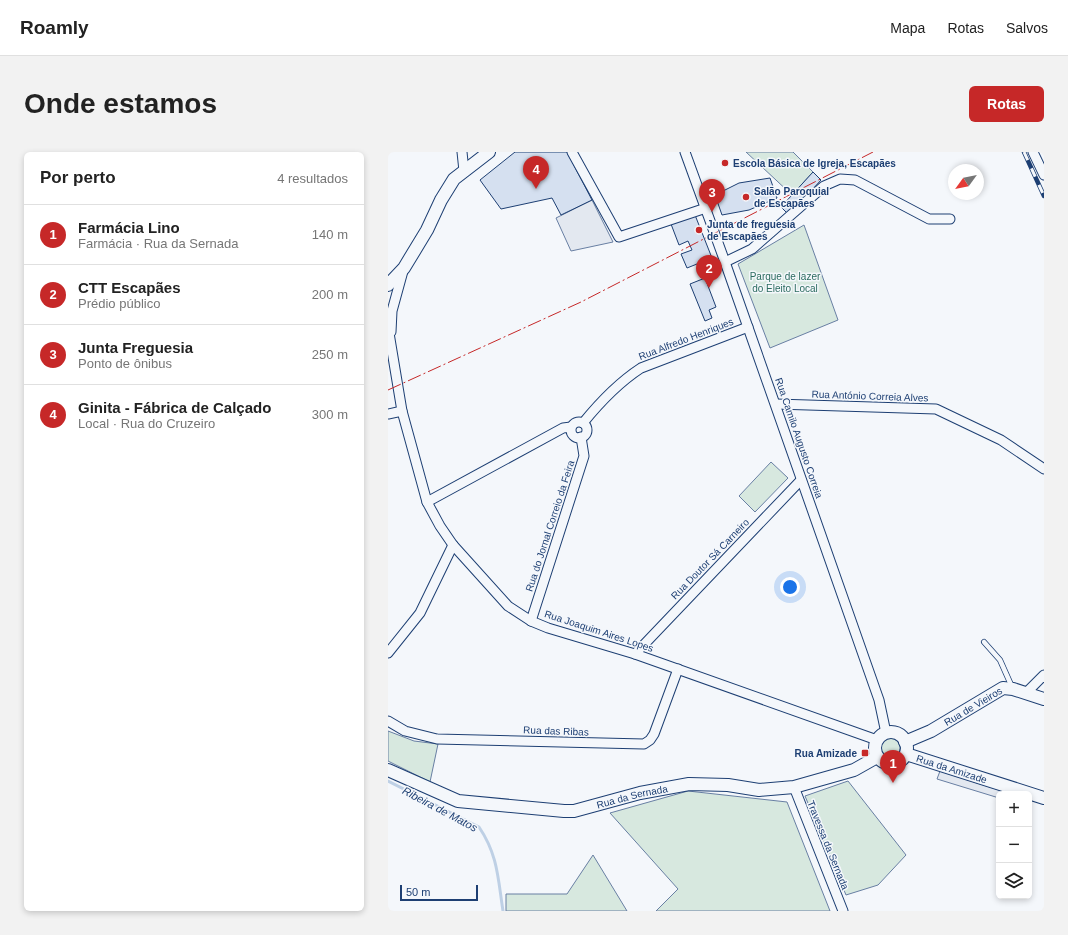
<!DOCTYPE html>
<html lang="pt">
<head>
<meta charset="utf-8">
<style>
  body { margin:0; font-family:Arial,sans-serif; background:#f2f2f2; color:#222 }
  .controls { position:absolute; right:12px; bottom:12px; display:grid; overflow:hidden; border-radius:6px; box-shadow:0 2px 6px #0003 }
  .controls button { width:36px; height:36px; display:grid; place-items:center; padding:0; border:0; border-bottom:1px solid #e0e0e0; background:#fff; color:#222; font:20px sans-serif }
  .compass { position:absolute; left:560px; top:12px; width:36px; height:36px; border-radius:50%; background:#fff; box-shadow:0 2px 6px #0003; rotate:237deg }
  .scale { position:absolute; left:12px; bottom:10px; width:78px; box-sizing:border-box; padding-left:4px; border:2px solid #1d3f73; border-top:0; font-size:11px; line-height:14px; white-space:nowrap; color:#1d3f73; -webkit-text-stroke:3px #f4f7fb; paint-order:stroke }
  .you { position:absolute; left:402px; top:435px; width:14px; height:14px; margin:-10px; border:3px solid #fff; border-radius:50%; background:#1a73e8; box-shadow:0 0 0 6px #1a73e833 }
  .badge { display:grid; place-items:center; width:26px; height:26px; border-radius:50%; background:#c62828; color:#fff; font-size:13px; font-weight:700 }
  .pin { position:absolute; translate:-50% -33px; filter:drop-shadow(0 1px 2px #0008) }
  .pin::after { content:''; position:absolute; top:21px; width:14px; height:12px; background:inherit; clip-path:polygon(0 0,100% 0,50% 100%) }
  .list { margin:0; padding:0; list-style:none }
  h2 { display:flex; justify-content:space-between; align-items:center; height:52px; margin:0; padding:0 16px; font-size:17px }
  h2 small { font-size:13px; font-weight:400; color:#767676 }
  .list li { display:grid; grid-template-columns:26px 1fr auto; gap:12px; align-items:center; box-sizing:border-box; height:60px; padding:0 16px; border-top:1px solid #e0e0e0 }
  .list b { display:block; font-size:15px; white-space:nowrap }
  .list p { margin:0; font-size:13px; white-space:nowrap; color:#767676 }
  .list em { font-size:13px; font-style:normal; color:#767676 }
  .icon { flex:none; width:22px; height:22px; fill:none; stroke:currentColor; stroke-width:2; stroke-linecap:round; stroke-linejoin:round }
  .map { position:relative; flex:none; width:656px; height:759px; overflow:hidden; border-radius:6px }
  header { display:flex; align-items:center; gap:24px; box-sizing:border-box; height:56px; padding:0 20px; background:#fff; border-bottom:1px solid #e0e0e0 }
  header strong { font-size:19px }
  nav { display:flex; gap:22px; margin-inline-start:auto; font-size:14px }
  .intro { display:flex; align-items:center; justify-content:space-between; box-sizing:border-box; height:96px; padding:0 24px }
  h1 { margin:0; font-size:28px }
  .button { padding:10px 18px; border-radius:6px; background:#c62828; color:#fff; font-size:14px; font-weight:700 }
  main { display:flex; gap:24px; padding:0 24px }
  aside { flex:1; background:#fff; border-radius:6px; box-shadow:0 2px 6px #0003 }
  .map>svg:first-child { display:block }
  .green { fill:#d7e8df; stroke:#687fa3 }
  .parking { fill:#e3e8f0; stroke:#687fa3 }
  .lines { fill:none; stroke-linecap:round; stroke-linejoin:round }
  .stream { stroke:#bed0e5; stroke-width:3 }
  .building { fill:#d5e0f0; stroke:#1d3f73 }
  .service-casing { stroke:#1d3f73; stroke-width:6 }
  .minor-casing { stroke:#1d3f73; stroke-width:11 }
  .tertiary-casing { stroke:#1d3f73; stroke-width:14 }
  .service { stroke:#f4f7fb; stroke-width:4.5 }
  .minor { stroke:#f4f7fb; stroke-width:9 }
  .tertiary { stroke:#f4f7fb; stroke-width:12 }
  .rail-casing { stroke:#1d3f73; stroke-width:4.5 }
  .rail { stroke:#f4f7fb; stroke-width:3; stroke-dasharray:9; stroke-linecap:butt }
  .power { stroke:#c62828; stroke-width:1; stroke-dasharray:14 3 2 3; stroke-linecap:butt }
  .poi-dot { fill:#c62828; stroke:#f4f7fb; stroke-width:1.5 }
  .labels { text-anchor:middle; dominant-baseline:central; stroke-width:3; stroke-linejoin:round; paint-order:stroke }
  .poi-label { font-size:10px; font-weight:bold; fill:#1d3f73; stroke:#f4f7fb; text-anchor:start }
  .park-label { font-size:10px; fill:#2c6c60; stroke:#f4f7fb }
  .street-label { font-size:10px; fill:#1d3f73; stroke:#f4f7fb }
  .water-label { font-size:11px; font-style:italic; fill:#1d3f73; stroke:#f4f7fb }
</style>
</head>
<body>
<header>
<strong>Roamly</strong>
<nav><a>Mapa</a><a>Rotas</a><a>Salvos</a></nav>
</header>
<div class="intro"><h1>Onde estamos</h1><a class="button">Rotas</a></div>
<main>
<aside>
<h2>Por perto<small>4 resultados</small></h2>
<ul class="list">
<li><span class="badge">1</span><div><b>Farmácia Lino</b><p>Farmácia · Rua da Sernada</p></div><em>140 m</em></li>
<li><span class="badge">2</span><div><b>CTT Escapães</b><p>Prédio público</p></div><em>200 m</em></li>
<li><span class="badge">3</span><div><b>Junta Freguesia</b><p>Ponto de ônibus</p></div><em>250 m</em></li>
<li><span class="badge">4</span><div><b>Ginita - Fábrica de Calçado</b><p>Local · Rua do Cruzeiro</p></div><em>300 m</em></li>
</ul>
</aside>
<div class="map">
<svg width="656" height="759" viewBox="0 0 656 759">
  <rect width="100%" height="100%" fill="#f4f7fb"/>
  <!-- green -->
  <g class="green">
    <polygon points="358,0 405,0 425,20 404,43"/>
    <polygon points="416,73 450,168 382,196 350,112"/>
    <polygon points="383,310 400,326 367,360 351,344"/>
    <polygon points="0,579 26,589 50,592 42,630 0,609"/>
    <circle cx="502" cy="596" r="10"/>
    <polygon points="460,629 518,703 490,733 458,743 417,644"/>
    <polygon points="300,639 399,650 442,759 268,759 290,737 222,661"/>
    <polygon points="205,703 239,759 118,759 118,742 179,742"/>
  </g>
  <!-- parking -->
  <g class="parking">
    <polygon points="204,48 225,90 183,99 168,66"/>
    <polygon points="552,619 614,639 613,642 611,642 611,646 549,627"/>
  </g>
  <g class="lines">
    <!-- stream -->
    <path class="stream" d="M0,629L91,675C110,703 110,727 115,759"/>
  </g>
  <!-- building -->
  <g class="building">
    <polygon points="127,0 179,0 204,48 173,63 164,46 113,57 92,28"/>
    <polygon points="425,20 433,28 401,63 393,55"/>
    <polygon points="382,26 389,46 361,58 334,63 327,43 351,31"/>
    <polygon points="307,63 324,106 299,116 293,102 304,98 300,89 291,93 283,72"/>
    <polygon points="317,126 328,155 321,158 324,166 317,169 302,132"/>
  </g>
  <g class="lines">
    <defs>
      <polyline id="service" points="596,490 612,508 624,535"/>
      <g id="minor">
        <polyline points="74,0 76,19"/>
        <polyline points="184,0 231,85 318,56"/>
        <polyline points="297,0 337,110 491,548 498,581"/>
        <polyline points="645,0 656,23"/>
        <polyline points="337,110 364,97 436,34 452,27 467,28 541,67 562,67"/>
        <polyline points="0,175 14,259 39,350 52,374 65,393 120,454 143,469 160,476 247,502 489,588"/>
        <polyline points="3,180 4,159 15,119"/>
        <polyline points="388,252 548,257 613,288 656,317"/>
        <polyline points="0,262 14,259"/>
        <circle cx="191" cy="278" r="8"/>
        <path d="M195,271C212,250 230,231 253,216L360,175"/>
        <polyline points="39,350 175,276 183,275"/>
        <polyline points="143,469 196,304 193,285"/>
        <polyline points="0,501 32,461 65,393"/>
        <polyline points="247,502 413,328"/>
        <polyline points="638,541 656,523"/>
        <polyline points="0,569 17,579 49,587 256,592 262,588 266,582 290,517"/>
        <polyline points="406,635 455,759"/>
      </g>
      <g id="tertiary">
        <polyline points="0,133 16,116 39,78 53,48 66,27 101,0"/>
        <circle cx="503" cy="596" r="16"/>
        <path id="s1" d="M517,590L543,579L615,536L625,537L656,547"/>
        <path id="s2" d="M518,602L656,646"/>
        <path id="s3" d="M0,618L70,649L176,659H186L252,641L301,632L340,633L371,638L406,635L466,618L489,605"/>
      </g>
    </defs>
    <!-- service casing -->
    <use href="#service" class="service-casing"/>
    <!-- minor casing -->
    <use href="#minor" class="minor-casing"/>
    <!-- tertiary casing -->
    <use href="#tertiary" class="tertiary-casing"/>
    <!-- service -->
    <use href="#service" class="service"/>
    <!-- minor -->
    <use href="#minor" class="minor"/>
    <!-- tertiary -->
    <use href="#tertiary" class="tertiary"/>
    <defs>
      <polyline id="rail" points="636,0 656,44"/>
    </defs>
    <!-- rail casing -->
    <use href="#rail" class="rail-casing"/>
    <!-- rail -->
    <use href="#rail" class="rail"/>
    <!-- power -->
    <polyline class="power" points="0,238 193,150 485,0"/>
  </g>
  <!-- markers -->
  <g class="poi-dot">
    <circle cx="337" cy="11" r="4"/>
    <circle cx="358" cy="45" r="4"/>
    <circle cx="311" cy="78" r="4"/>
    <rect x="473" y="597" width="8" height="8" rx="2"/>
  </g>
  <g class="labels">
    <!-- poi labels -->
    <g class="poi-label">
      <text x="345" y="11">Escola Básica de Igreja, Escapães</text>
      <text x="366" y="39">Salão Paroquial<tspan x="366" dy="12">de Escapães</tspan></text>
      <text x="319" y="72">Junta de freguesia<tspan x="319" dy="12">de Escapães</tspan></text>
      <text x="469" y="601" text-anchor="end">Rua Amizade</text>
    </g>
    <!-- park labels -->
    <g class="park-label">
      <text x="397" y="124">Parque de lazer<tspan x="397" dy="12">do Eleito Local</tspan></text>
    </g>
    <!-- street labels -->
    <g class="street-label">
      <text transform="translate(298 187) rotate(-21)">Rua Alfredo Henriques</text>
      <text transform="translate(482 244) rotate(2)">Rua António Correia Alves</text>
      <text transform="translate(411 286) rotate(71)">Rua Camilo Augusto Correia</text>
      <text transform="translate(162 374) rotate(-72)">Rua do Jornal Correio da Feira</text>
      <text transform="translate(322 407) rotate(-46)">Rua Doutor Sá Carneiro</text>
      <text transform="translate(211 479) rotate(18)">Rua Joaquim Aires Lopes</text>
      <text stroke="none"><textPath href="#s1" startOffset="77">Rua de Vieiros</textPath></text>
      <text transform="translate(168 579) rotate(2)">Rua das Ribas</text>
      <text stroke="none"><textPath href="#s2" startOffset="48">Rua da Amizade</textPath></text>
      <text stroke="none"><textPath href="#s3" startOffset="253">Rua da Sernada</textPath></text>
      <text transform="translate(440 693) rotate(68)">Travessa da Sernada</text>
    </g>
    <!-- water labels -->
    <g class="water-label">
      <text transform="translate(52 657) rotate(28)">Ribeira de Matos</text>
    </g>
  </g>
</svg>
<div class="controls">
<button>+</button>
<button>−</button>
<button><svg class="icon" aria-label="layers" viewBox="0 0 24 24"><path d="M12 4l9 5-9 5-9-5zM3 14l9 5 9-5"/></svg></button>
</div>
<svg class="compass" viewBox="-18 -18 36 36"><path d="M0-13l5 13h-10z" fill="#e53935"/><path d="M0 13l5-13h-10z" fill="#767676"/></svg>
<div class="scale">50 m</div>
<div class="you"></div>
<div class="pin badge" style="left:505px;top:631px">1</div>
<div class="pin badge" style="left:321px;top:136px">2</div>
<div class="pin badge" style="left:324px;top:60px">3</div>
<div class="pin badge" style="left:148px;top:37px">4</div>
</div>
</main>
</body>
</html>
